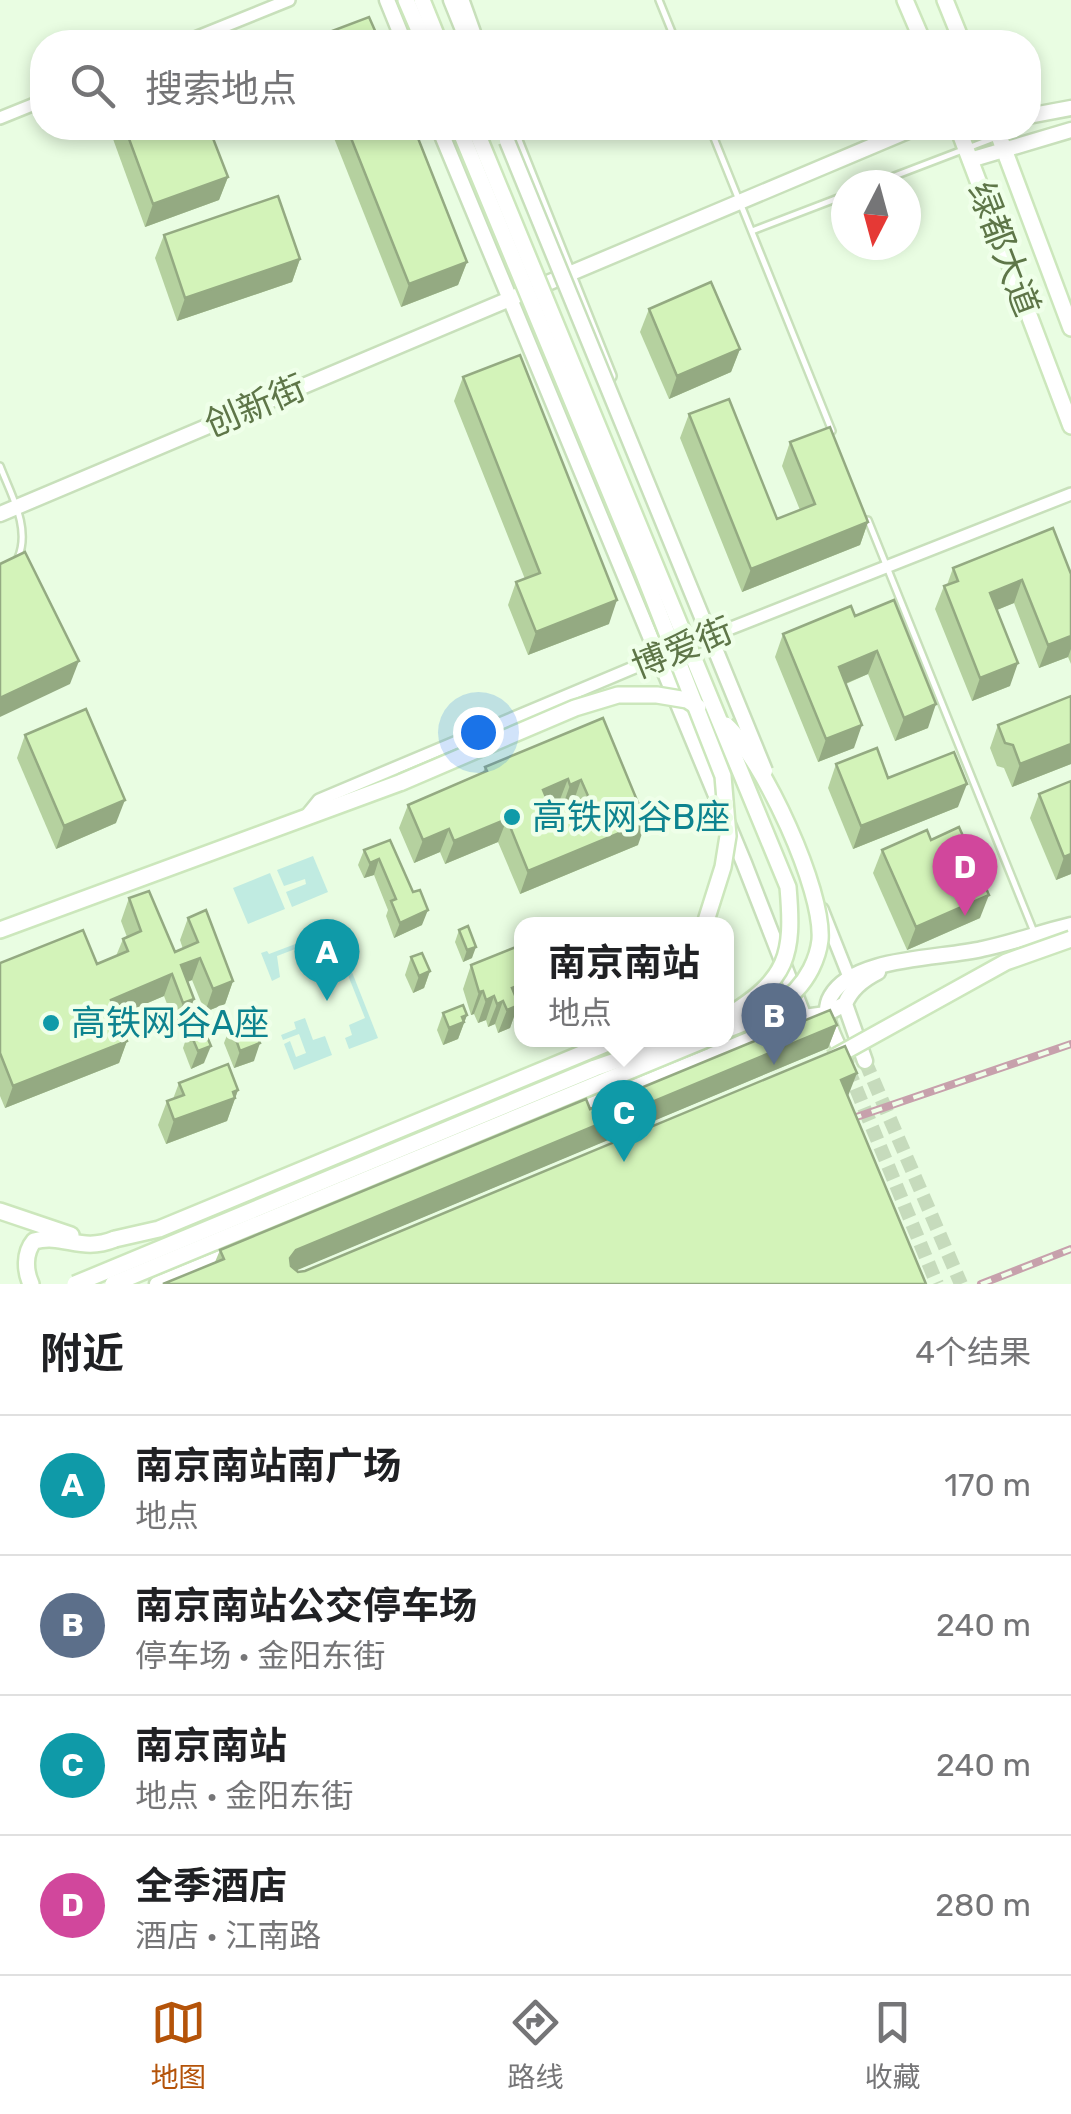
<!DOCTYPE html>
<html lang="zh">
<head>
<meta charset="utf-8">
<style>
  body { margin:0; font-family:Rubik,"Noto Sans SC",sans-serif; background:#f2f2f2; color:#202124 }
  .compass { position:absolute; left:831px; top:170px; width:90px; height:90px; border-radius:50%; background:#fff; box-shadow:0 5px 15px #0003; rotate:186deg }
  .you { position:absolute; left:478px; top:732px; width:35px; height:35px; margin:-25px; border:8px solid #fff; border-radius:50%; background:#1a73e8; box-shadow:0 0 0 15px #1a73e833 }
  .badge { display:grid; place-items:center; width:65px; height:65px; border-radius:50%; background:#b45309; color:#fff; font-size:32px; font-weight:700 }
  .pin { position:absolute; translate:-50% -82px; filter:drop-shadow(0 2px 5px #0008) }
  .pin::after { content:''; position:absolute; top:52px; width:35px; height:30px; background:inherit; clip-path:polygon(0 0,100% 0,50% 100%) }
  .popup { position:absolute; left:514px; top:917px; width:220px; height:130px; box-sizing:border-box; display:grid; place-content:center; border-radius:20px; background:#fff; filter:drop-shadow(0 2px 8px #0005); font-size:32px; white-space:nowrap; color:#757577 }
  .popup b { font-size:38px; color:#202124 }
  .popup::after { content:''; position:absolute; left:50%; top:100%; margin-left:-20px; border:20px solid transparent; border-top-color:#fff }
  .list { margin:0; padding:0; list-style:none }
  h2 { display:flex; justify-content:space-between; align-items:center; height:130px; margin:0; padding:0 40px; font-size:42px }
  h2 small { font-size:32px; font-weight:400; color:#757577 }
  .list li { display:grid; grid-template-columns:65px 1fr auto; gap:30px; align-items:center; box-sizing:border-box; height:140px; padding:0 40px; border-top:2px solid #e0e0e0 }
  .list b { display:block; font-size:38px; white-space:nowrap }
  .list p { margin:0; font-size:32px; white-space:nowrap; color:#757577 }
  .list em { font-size:32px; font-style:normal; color:#757577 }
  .icon { flex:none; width:55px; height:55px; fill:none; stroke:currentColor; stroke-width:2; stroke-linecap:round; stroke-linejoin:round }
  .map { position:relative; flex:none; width:1071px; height:1284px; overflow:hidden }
  .search { position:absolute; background:#fff; box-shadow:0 5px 15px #0003; left:30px; right:30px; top:30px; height:110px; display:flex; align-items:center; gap:25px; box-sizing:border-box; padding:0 35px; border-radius:40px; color:#757577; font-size:38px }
  .sheet { height:690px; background:#fff }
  nav { display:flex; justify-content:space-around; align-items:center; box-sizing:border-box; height:140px; border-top:2px solid #e0e0e0; background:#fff; font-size:28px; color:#757577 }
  nav a { display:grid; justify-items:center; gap:5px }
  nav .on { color:#b45309 }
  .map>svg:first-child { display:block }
  .green { fill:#c0ebe1 }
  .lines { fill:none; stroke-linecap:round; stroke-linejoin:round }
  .tertiary-tunnel { stroke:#c6dbbc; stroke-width:14; stroke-dasharray:14 7; stroke-linecap:butt }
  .service-casing { stroke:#c8e0bb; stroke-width:10 }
  .minor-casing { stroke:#c8e0bb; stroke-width:16 }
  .tertiary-casing { stroke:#c8e0bb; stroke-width:19 }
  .secondary-casing { stroke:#cce7bc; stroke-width:20 }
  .service { stroke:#fff; stroke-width:5 }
  .minor { stroke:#fff; stroke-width:11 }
  .tertiary { stroke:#fff; stroke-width:14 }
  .secondary { stroke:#fff; stroke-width:15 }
  .rail-casing { stroke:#c7a1ac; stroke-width:8 }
  .rail { stroke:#efffe9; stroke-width:4; stroke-dasharray:11; stroke-linecap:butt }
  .tertiary-bridge-casing { stroke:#c8e0bb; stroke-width:19; stroke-linecap:butt }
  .secondary-bridge-casing { stroke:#cce7bc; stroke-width:20; stroke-linecap:butt }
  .tertiary-bridge { stroke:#fff; stroke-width:14 }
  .secondary-bridge { stroke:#fff; stroke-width:15 }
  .wall { fill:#b5d19f }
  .shaded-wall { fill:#94aa82 }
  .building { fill:#d3f3b9; stroke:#94aa82; stroke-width:2.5; fill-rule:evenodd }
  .culture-dot { fill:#0f9aa8; stroke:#efffe9; stroke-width:4 }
  .labels { text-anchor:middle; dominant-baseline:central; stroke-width:9; stroke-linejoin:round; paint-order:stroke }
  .street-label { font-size:35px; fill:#5e7648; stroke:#efffe9 }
  .culture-label { font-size:35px; fill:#0d838f; stroke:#efffe9; text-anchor:start }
</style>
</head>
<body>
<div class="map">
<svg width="1071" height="1284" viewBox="0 0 1071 1284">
  <rect width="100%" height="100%" fill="#e9fde2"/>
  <!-- green -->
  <g class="green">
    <polygon points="313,856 328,892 292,907 286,892 306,884 305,879 284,886 277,870"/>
    <polygon points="270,873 285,909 248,924 233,888"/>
    <polygon points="335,929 378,1038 349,1049 345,1038 352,1035 349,1025 365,1018 332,935 277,956 280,977 272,981 261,953 267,951 269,954"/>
    <polygon points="305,1018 313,1040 325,1036 332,1055 294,1070 284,1044 290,1041 296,1057 306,1053 299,1034 283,1040 281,1035 296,1029 294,1022"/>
  </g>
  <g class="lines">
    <!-- tertiary-tunnel -->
    <g class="tertiary-tunnel">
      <polyline points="865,1061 961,1284"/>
      <polyline points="848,1069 937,1284"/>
    </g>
    <defs>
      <g id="service">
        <polyline points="659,0 676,42"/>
        <polyline points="710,128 832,431"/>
        <polyline points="871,185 994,138"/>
        <polyline points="752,231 846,195"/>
        <path d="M0,466C11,495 31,528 18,558"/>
        <polyline points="868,520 1034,932"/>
      </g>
      <g id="minor">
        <polyline points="463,0 478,42"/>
        <polyline points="185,42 289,0"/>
        <polyline points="0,118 42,101"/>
        <polyline points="511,128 610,376"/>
        <polyline points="683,647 1071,494"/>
        <polyline points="306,816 319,800 666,654"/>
        <polyline points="822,909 849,977 855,982"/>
      </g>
      <g id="tertiary">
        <polyline points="387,0 404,42"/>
        <polyline points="451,0 468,42"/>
        <polyline points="1028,116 1071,108"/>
        <polyline points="439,128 744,863 804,1017"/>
        <polyline points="961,135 981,128"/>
        <polyline points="970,160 1071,130"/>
        <polyline points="0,514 915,128"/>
        <path d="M845,1061C837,1041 819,1016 831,996C854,956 941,959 982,949C1012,943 1041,932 1071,925"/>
        <path d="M865,1061L845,1004C851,989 864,979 878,972"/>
        <polyline points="574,1112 804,1017 826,1014 845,1004"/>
        <polyline points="157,1284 230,1254"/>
      </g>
      <g id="secondary">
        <polyline points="406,0 424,42"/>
        <polyline points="422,0 439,42"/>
        <polyline points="905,0 923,42"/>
        <polyline points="945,0 962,42"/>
        <polyline points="958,128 1071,426"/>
        <polyline points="996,128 1071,328"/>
        <polyline points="0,930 402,782"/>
        <polyline points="0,1211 71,1235"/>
        <path d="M31,1284C25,1271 24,1253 34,1241C64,1233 81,1253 115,1239"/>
      </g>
    </defs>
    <!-- service casing -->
    <use href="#service" class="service-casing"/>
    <!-- minor casing -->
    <use href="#minor" class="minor-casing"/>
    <!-- tertiary casing -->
    <use href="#tertiary" class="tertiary-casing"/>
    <!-- secondary casing -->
    <use href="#secondary" class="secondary-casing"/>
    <!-- service -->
    <use href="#service" class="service"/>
    <!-- minor -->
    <use href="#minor" class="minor"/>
    <!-- tertiary -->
    <use href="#tertiary" class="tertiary"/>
    <!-- secondary -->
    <use href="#secondary" class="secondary"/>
    <defs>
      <g id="rail">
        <polyline points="830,1126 1071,1044"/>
        <polyline points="981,1284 1071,1249"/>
      </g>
    </defs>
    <!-- rail casing -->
    <use href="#rail" class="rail-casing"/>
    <!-- rail -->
    <use href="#rail" class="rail"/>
    <defs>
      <polyline id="tertiary-bridge" points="507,141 765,771"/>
      <g id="secondary-bridge">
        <polyline points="459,128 643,572 723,776 728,836 723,867 705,924"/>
        <path d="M475,128L788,887C794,956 788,979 726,1017"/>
        <path d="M726,725C763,759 824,890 820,940C819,949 815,961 811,969C793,1004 761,1016 726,1030"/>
        <polyline points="402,782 575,708 618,695 657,695 687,700 698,707"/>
        <polyline points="831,1059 1006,962 1071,939"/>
        <polyline points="115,1239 159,1229 615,1040"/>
        <polyline points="75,1284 595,1068 675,1040"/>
        <polyline points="113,1284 704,1040"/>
      </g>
    </defs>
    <!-- tertiary-bridge casing -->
    <use href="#tertiary-bridge" class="tertiary-bridge-casing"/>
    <!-- secondary-bridge casing -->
    <use href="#secondary-bridge" class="secondary-bridge-casing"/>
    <!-- tertiary-bridge -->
    <use href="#tertiary-bridge" class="tertiary-bridge"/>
    <!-- secondary-bridge -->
    <use href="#secondary-bridge" class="secondary-bridge"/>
  </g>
  <!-- wall -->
  <g class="wall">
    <polygon points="117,128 209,128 228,177 219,200 145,227 113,139"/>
    <polygon points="330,128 414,128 467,262 458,285 401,307"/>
    <polygon points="164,235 300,259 292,282 177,321 155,258"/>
    <polygon points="649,309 740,349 731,372 669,399 640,332"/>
    <polygon points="463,377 609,624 528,655 508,605 516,582 525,579 454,401"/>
    <polygon points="689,414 777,519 800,510 782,466 790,442 868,522 860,545 742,592 680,438"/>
    <polygon points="953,568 1071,574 1071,664 1068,657 1039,668 1014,603 997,610 1010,686 972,701 935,609 944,586 947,585"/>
    <polygon points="855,616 928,728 895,741 868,674 846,684 854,748 818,762 775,657 783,634"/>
    <polygon points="1071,696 1071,764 1012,787 1004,768 997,766 990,748 998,725"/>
    <polygon points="603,718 638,845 520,894 498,842 445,864 440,852 414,863 399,828 408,805 483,772 485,767"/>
    <polygon points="25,735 116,823 56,849 17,758"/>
    <polygon points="836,764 888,778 958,807 853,849 828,788"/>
    <polygon points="1039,794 1071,874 1056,880 1030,818"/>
    <polygon points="390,840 422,925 394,938 386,916 388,910 374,875 364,878 358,865 364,850"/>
    <polygon points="931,840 980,918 907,950 873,873 882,850"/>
    <polygon points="129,898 175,952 183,949 180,940 188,918 233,981 225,1004 205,1012 192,980 188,982 186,1021 175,1025 164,996 117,1016 127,1041 119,1063 5,1108 0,1096 0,963 97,964 116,956 123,939 127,937 121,921"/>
    <polygon points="459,930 472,958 463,962 455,942"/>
    <polygon points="521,945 522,1004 518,1005 510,1028 498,1033 495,1024 488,1027 486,1020 478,1023 474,1014 471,1015 463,989 471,965"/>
    <polygon points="411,957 430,971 424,988 413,993 405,975"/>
    <polygon points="443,1013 467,1015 458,1039 443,1045 437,1030"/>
    <polygon points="231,1025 254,1061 234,1068 224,1043"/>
    <polygon points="837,1025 828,1048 296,1270 298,1272 305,1271 848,1096 926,1284 163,1284 215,1262 220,1250 590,1109"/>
    <polygon points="189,1030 204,1063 191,1069 183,1048"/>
    <polygon points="179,1083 238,1090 227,1121 166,1144 158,1125 167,1101 173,1099"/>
  </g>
  <!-- shaded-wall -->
  <g class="shaded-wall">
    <polygon points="228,177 219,200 145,227 153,204"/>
    <polygon points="300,259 292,282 177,321 185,298"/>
    <polygon points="467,262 458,285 401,307 409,284"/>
    <polygon points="740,349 731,372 669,399 677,376"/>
    <polygon points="868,522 860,545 742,592 751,569"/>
    <polygon points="1022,580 1014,603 982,616 990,593"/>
    <polygon points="617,600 609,624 528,655 536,632"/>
    <polygon points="1071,636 1071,649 1068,657 1039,668 1048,645"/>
    <polygon points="877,651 868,674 830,690 839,667"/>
    <polygon points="79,661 70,684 0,717 0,698"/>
    <polygon points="1018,663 1010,686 972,701 980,678"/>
    <polygon points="936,704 928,728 895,741 904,718"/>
    <polygon points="862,725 854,748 818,762 826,739"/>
    <polygon points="1071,744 1071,764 1012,787 1020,764"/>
    <polygon points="568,779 559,802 534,813 543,790"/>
    <polygon points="581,780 573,803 562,808 570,785"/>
    <polygon points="967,784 958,807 853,849 861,826"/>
    <polygon points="125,800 116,823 56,849 64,826"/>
    <polygon points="507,819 498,842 445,864 454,841"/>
    <polygon points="646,822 638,845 520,894 528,871"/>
    <polygon points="449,829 440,852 414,863 423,840"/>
    <polygon points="1071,854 1071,874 1056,880 1064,857"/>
    <polygon points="379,859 374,875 364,878 370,863"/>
    <polygon points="989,895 980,918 907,950 916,927"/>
    <polygon points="428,910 422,925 394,938 400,923"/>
    <polygon points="476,947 472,958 463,962 467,950"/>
    <polygon points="200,958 192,980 176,986 181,965"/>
    <polygon points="430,971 424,988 413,993 419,976"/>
    <polygon points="172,974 164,996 103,1022 111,1000"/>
    <polygon points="233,981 225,1004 205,1012 213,989"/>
    <polygon points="522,984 522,1004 518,1005 510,1028 498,1033 507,1010 512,988"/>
    <polygon points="483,991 474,1014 471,1015 479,992"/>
    <polygon points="494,996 486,1020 478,1023 486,1000"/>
    <polygon points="194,999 186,1021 175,1025 183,1003"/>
    <polygon points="503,1001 495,1024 488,1027 497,1004"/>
    <polygon points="467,1015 458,1039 443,1045 449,1028"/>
    <polygon points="837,1025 828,1048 288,1274 290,1258 296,1250"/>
    <polygon points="127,1041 119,1063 5,1108 13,1086"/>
    <polygon points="260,1043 254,1061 234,1068 240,1051"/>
    <polygon points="211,1046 204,1063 191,1069 198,1051"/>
    <polygon points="857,1073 848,1096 841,1080"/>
    <polygon points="238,1090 227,1121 166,1144 174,1120"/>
  </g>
  <!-- building -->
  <g class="building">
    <polygon points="369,17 380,42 303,42"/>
    <polygon points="125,128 209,128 228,177 153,204"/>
    <polygon points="347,128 414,128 467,262 409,284"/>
    <polygon points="278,196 300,259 185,298 164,235"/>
    <polygon points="711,282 740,349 677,376 649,309"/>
    <polygon points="520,355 617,600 536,632 516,582 540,573 463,377"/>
    <polygon points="729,399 777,519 815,504 790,442 830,427 868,522 751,569 689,414"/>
    <polygon points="1053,528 1071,574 1071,636 1048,645 1022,580 990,593 1018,663 980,678 944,586 958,581 953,568"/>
    <polygon points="25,552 79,661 0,698 0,564"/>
    <polygon points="894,600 936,704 904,718 877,651 839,667 862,725 826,739 783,634 851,606 855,616"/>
    <polygon points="1071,696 1071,744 1020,764 1013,745 1005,743 998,725"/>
    <polygon points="86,709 125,800 64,826 25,735"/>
    <path d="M603,718L646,822L528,871L507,819L454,841L449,829L423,840L408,805L487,771L485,767ZM568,779L570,785L581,780L589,798L564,809L562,804L551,809L543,790Z"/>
    <polygon points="877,748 888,778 954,752 967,784 861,826 836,764"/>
    <polygon points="1071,781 1071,854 1064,857 1039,794"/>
    <polygon points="959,827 989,895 916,927 882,850 927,830 931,840"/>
    <polygon points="390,840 413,892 420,890 428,910 400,923 391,901 396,899 379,859 370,863 364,850"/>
    <polygon points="149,891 175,952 198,942 188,918 206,910 233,981 213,989 200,958 181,965 194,999 183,1003 172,974 111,1000 127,1041 13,1086 0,1053 0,963 83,930 97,964 128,951 123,939 141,931 129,898"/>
    <polygon points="468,926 476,947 467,950 459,930"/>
    <polygon points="521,945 522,984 512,988 519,1005 507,1010 503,1001 497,1004 494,996 486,1000 483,991 479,992 471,965"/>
    <polygon points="422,953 430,971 419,976 411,957"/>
    <polygon points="463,1005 467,1015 462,1017 464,1022 449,1028 443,1013"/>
    <polygon points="830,1010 837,1025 296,1250 290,1258 291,1266 298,1272 305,1271 845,1046 857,1073 841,1080 926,1284 163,1284 224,1259 220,1250 586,1099 590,1109"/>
    <polygon points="250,1018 260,1043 240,1051 231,1025"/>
    <polygon points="202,1025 211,1046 198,1051 189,1030"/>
    <polygon points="228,1064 238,1090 233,1092 235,1098 174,1120 167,1101 184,1095 179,1083"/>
  </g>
  <!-- markers -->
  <g class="culture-dot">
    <circle cx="512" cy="817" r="10"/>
    <circle cx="51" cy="1023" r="10"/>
  </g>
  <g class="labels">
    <!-- street labels -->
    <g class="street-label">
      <text transform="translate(1004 249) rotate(69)">绿都大道</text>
      <text transform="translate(255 406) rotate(-23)">创新街</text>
      <text transform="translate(682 648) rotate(-22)">博爱街</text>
    </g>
    <!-- culture labels -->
    <g class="culture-label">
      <text x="532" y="817">高铁网谷B座</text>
      <text x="71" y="1023">高铁网谷A座</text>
    </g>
  </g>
</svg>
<svg class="compass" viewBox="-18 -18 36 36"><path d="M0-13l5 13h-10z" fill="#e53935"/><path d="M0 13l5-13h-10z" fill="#757577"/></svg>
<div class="you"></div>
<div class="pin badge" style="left:327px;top:1001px;background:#0f9aa8">A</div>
<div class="pin badge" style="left:774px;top:1065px;background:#5c6f8a">B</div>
<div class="pin badge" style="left:624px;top:1162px;background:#0f9aa8">C</div>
<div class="popup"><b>南京南站</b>地点</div>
<div class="pin badge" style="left:965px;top:916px;background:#d1479c">D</div>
<div class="search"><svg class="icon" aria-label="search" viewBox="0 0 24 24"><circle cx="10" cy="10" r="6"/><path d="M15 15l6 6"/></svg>搜索地点</div>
</div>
<section class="sheet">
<h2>附近<small>4个结果</small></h2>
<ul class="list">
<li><span class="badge" style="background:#0f9aa8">A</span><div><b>南京南站南广场</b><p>地点</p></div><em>170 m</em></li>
<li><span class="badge" style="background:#5c6f8a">B</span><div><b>南京南站公交停车场</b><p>停车场 · 金阳东街</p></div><em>240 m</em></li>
<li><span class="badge" style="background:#0f9aa8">C</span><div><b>南京南站</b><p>地点 · 金阳东街</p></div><em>240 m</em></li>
<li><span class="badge" style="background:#d1479c">D</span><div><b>全季酒店</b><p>酒店 · 江南路</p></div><em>280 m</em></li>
</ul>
</section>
<nav>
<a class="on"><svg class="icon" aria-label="map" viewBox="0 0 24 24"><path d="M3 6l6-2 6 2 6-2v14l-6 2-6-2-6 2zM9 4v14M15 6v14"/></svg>地图</a>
<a><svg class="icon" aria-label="directions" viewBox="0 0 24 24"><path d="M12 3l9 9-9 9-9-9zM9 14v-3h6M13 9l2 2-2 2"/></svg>路线</a>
<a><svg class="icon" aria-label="saved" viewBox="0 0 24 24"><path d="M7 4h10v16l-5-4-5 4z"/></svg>收藏</a>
</nav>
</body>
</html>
